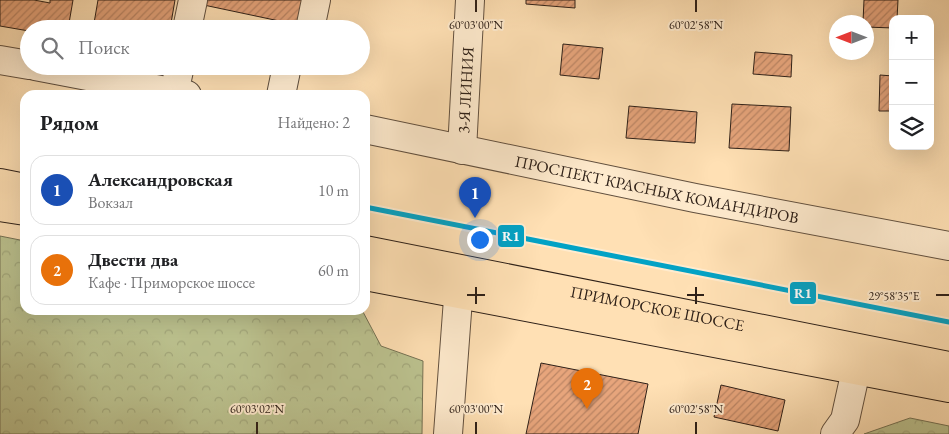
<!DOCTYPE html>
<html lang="ru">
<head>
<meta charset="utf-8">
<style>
  body { margin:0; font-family:"EB Garamond",serif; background:#f6f6f6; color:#202124 }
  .controls { position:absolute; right:15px; top:15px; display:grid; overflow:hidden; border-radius:10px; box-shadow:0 5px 20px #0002 }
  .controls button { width:45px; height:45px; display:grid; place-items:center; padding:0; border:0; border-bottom:1px solid #e0e0e0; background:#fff; color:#202124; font:25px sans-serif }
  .compass { position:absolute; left:829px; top:15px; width:45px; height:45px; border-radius:50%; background:#fff; box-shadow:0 5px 20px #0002; rotate:270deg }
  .you { position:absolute; left:479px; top:239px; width:18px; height:18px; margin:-12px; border:4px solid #fff; border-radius:50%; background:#1a73e8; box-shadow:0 0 0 8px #1a73e833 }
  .badge { display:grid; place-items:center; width:32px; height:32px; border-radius:50%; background:#8f2418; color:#fff; font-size:16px; font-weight:700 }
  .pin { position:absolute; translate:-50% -41px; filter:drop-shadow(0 1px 2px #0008) }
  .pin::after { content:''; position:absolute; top:26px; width:18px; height:15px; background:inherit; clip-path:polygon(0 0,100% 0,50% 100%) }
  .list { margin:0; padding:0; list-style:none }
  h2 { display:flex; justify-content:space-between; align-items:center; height:65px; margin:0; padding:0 20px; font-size:21px }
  h2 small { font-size:16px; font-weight:400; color:#757577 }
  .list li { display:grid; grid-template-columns:32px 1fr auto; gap:15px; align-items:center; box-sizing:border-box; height:70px; margin:0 10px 10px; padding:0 10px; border:1px solid #e0e0e0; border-radius:15px }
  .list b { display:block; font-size:19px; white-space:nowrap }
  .list p { margin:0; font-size:16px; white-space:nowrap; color:#757577 }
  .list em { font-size:16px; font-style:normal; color:#757577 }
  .icon { flex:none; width:28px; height:28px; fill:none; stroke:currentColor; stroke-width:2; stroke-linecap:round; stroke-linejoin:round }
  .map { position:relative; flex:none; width:949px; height:434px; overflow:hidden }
  .search { position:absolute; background:#fff; box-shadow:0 5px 20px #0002; left:20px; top:20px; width:350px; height:55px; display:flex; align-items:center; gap:12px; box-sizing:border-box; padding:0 18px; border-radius:28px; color:#757577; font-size:19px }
  .panel { position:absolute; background:#fff; box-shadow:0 5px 20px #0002; left:20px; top:90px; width:350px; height:225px; border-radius:15px }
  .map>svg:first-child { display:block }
  .forest { fill:url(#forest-crowns); stroke:#757254 }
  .building { fill:url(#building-hatch); stroke:#2e2018 }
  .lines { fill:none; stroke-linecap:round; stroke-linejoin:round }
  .minor-casing { stroke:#62503f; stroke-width:30 }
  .highway-casing { stroke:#2e2018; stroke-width:30 }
  .minor { stroke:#ffebce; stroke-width:28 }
  .highway { stroke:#ffe0b4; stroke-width:28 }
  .rail-1-casing { stroke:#ffebce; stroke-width:9 }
  .rail-1 { stroke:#02a2c5; stroke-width:5 }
  .ticks { fill:none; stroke:#2e2018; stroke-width:2 }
  .labels { text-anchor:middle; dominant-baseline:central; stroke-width:4; stroke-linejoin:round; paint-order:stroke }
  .street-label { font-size:16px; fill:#2e2018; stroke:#ffebce }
  .ticks-label { font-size:12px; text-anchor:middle; fill:#2e2018; stroke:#ffebce; stroke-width:4; stroke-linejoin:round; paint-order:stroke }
  .line-badge { stroke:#ffebce; stroke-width:2 }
  .badge-label { font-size:14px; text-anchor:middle; font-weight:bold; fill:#fff }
</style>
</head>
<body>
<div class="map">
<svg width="949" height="434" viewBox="0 0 949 434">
  <defs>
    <pattern id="forest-crowns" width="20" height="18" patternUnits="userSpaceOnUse" patternTransform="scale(1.25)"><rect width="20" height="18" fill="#bcc390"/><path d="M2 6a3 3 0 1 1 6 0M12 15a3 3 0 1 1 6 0" fill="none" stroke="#a2a77b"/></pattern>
    <pattern id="building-hatch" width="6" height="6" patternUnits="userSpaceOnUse" patternTransform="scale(1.25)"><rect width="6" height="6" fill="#e7a57c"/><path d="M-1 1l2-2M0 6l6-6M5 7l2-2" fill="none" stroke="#bc8665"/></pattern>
  </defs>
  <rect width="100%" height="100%" fill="#ffe0b4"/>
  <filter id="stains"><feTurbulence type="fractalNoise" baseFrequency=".004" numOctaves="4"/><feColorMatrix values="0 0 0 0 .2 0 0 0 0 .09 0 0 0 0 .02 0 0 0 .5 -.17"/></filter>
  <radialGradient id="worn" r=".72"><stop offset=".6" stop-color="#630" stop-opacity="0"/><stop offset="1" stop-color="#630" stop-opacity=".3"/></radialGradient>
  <!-- forest -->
  <g class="forest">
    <polygon points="0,236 25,241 25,310 362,310 381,346 423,361 422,434 0,434"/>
    <polygon points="910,418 949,426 949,434 864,434"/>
  </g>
  <!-- building -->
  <g class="building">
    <polygon points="0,0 34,0 50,3 50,0 73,0 68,29 29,29 29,31 0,26"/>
    <polygon points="98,0 175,0 170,29 93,29"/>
    <polygon points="200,0 309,0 303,26 199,4"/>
    <polygon points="526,0 575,0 575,8 526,4"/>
    <polygon points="864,0 898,0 897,19 893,19 893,28 866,27 866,22 863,22"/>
    <polygon points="563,44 603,48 599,79 560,75"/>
    <polygon points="755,52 792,55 791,77 753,74"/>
    <polygon points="880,75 893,76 893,111 879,111"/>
    <polygon points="732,104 791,107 789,151 729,148"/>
    <polygon points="629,106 697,112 695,143 626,138"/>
    <polygon points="541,363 648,384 638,434 526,434"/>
    <polygon points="721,385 785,400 778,431 714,417"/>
  </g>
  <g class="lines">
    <defs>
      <g id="minor">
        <polyline points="187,29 193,0"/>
        <polyline points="310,29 316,0"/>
        <polyline points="0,60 29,65"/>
        <polyline points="35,66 187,95"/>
        <polyline points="174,93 180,66"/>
        <polyline points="281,95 287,66"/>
        <path id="s1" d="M365,129L695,198L949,246"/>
        <path id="s2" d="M462,150L470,0"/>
        <polyline points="448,434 460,272"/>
        <polyline points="835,434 845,420 856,370"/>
      </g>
      <g id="highway">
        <polyline points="0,183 25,188"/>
        <polyline points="0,207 25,211"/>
        <path id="s3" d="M365,250L949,366"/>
        <polyline points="365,276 949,388"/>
      </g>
    </defs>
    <!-- minor casing -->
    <use href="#minor" class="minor-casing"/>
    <!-- highway casing -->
    <use href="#highway" class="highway-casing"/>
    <!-- minor -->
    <use href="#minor" class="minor"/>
    <!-- highway -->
    <use href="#highway" class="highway"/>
    <defs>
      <polyline id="rail-1" points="365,207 949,322"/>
    </defs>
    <!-- rail-1 casing -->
    <use href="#rail-1" class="rail-1-casing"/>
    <!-- rail-1 -->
    <use href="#rail-1" class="rail-1"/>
  </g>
  <!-- ticks -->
  <path class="ticks" d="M476,0V12M696,0V12M476,287V304M696,287V304M467,295H485M687,295H704M936,295H949M257,422V434M476,422V434M696,422V434"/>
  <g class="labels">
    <!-- street labels -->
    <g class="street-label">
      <text stroke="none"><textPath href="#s2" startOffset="60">3-Я ЛИНИЯ</textPath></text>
      <text stroke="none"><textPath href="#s1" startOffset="298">ПРОСПЕКТ КРАСНЫХ КОМАНДИРОВ</textPath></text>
      <text stroke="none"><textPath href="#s3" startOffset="298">ПРИМОРСКОЕ ШОССЕ</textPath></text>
    </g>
  </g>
  <g class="ticks-label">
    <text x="476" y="29">60°03'00"N</text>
    <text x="696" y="29">60°02'58"N</text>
    <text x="894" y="300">29°58'35"E</text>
    <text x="257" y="413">60°03'02"N</text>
    <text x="476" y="413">60°03'00"N</text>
    <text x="696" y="413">60°02'58"N</text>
  </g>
  <g class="line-badge">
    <rect x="497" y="224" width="28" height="24" rx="5" fill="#02a2c5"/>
    <rect x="789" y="281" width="28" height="24" rx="5" fill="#02a2c5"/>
  </g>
  <g class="badge-label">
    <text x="511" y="241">R1</text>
    <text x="803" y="298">R1</text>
  </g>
  <rect width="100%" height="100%" filter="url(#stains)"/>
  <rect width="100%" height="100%" fill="url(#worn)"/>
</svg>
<div class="controls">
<button>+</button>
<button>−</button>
<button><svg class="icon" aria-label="layers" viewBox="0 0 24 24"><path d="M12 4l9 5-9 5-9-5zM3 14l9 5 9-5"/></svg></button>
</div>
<svg class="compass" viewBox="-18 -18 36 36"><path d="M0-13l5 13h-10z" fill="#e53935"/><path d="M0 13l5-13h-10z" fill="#757577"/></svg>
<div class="you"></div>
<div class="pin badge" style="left:475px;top:218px;background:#1a4fb4">1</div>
<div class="pin badge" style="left:587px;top:409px;background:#e8710a">2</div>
<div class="search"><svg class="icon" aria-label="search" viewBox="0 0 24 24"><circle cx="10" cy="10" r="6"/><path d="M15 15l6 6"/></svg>Поиск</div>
<section class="panel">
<h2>Рядом<small>Найдено: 2</small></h2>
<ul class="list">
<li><span class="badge" style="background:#1a4fb4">1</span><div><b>Александровская</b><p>Вокзал</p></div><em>10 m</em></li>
<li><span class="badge" style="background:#e8710a">2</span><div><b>Двести два</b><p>Кафе · Приморское шоссе</p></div><em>60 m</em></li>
</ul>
</section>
</div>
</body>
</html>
